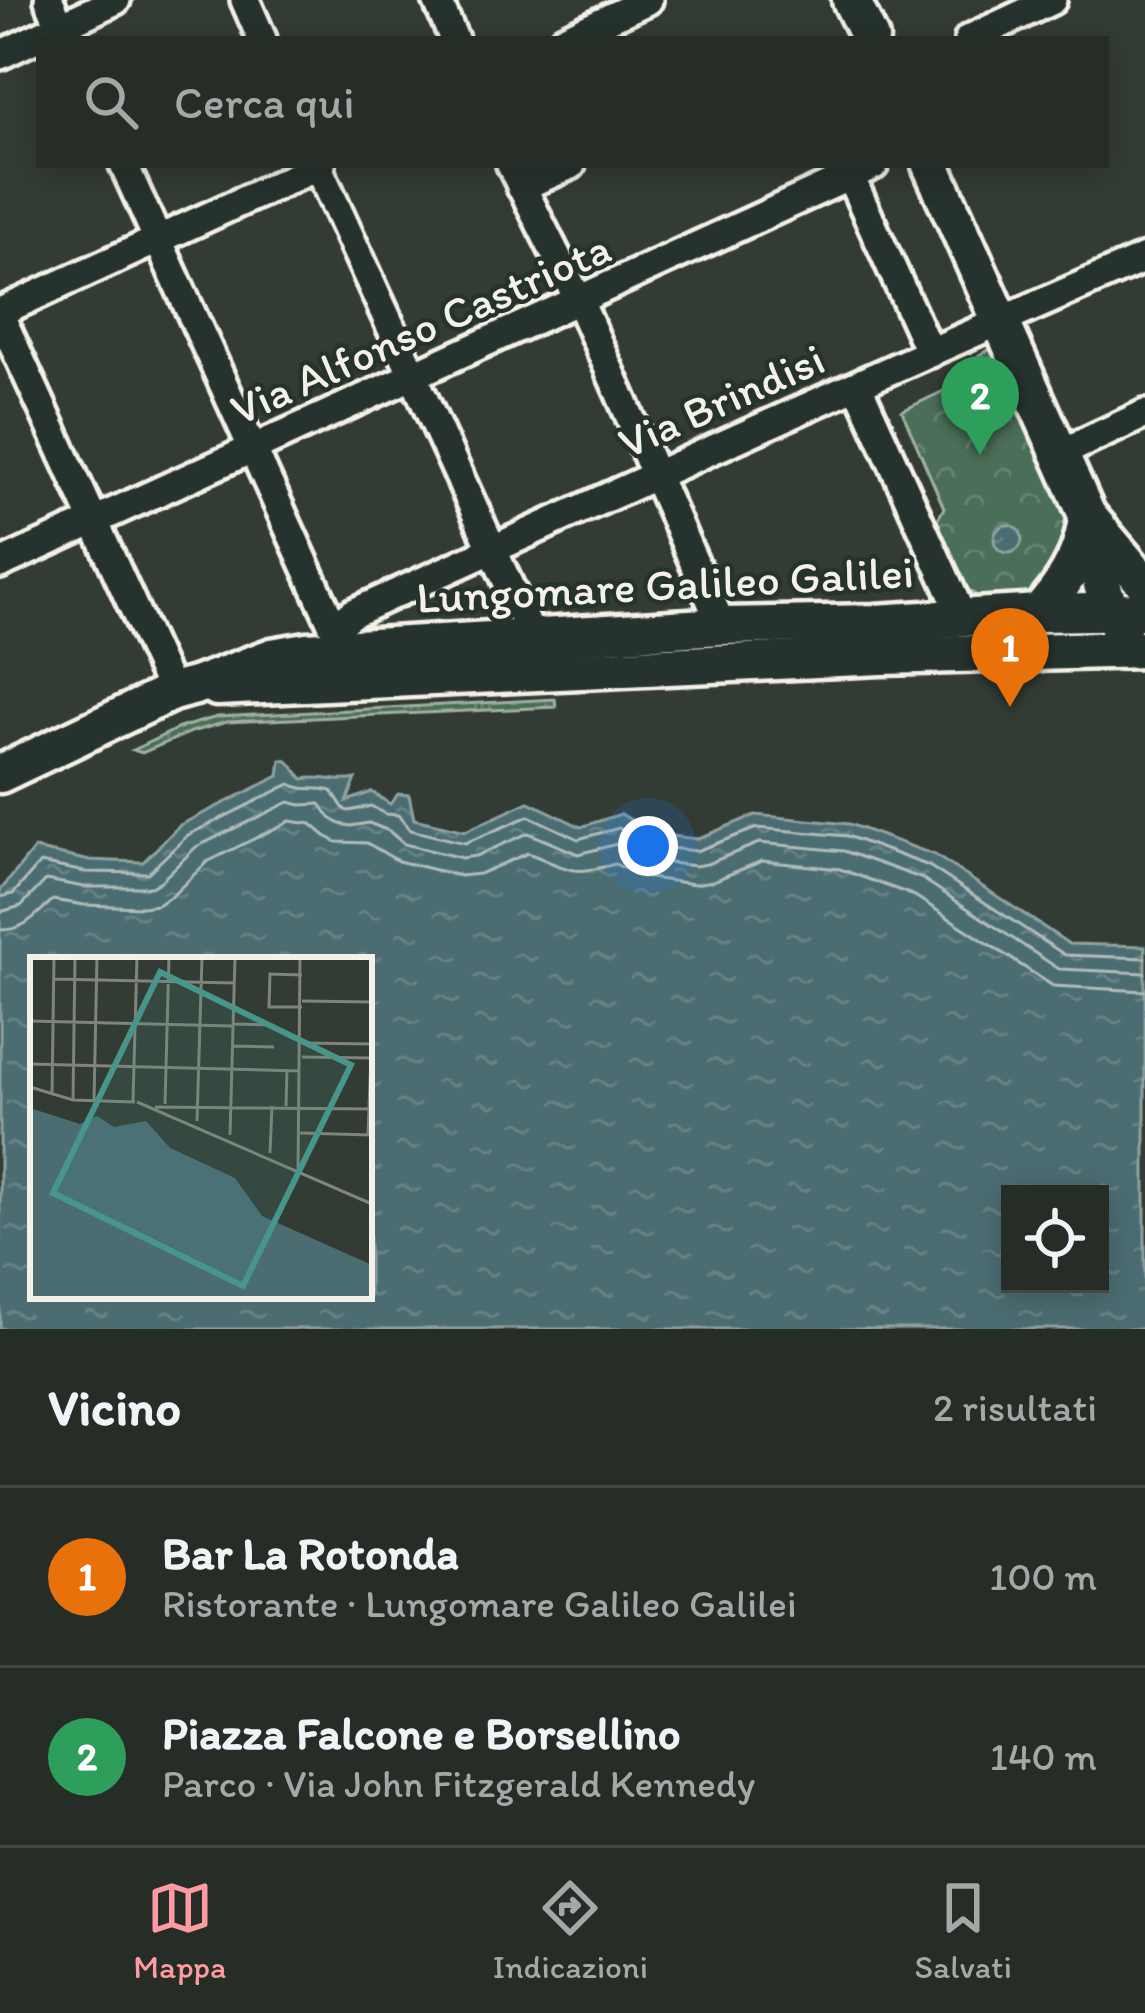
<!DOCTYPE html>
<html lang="it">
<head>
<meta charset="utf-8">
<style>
	:root { --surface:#262d27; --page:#323933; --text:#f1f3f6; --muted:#a4a8a7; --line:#424944; --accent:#ff9aa2 }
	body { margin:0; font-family:Itim,sans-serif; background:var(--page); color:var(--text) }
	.controls { position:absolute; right:36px; bottom:36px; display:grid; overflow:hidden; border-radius:0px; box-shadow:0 6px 30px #0003 }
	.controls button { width:108px; height:108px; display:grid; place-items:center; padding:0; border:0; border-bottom:3px solid var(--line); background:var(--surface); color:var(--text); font:60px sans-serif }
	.you { position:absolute; left:648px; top:846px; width:42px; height:42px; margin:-30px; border:9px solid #fff; border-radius:50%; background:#1a73e8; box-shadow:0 0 0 18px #1a73e833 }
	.badge { display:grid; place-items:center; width:78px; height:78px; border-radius:50%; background:var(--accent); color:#fff; font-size:39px; font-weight:700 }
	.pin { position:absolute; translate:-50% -99px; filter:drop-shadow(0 3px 6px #0008) }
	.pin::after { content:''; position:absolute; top:63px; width:42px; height:36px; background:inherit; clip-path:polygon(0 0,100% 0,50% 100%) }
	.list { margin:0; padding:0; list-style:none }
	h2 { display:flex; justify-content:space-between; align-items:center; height:156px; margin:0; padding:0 48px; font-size:51px }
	h2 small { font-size:39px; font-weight:400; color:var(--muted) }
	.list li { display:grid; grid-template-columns:78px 1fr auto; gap:36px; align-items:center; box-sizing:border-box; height:180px; padding:0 48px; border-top:3px solid var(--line) }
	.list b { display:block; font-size:45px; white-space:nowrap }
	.list p { margin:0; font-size:39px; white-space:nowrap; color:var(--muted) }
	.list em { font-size:39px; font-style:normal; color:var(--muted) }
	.icon { flex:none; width:66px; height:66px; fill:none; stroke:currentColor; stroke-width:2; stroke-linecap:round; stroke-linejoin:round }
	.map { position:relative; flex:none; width:1145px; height:1329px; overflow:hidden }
	.search { position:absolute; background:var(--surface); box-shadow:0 6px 30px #0003; left:36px; right:36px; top:36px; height:132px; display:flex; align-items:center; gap:30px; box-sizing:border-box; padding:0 42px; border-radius:0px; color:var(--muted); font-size:45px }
	.sheet { height:516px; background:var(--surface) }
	nav { display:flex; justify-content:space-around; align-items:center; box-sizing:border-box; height:168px; border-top:3px solid var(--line); background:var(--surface); font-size:33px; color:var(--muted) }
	nav a { display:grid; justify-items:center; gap:6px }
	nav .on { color:var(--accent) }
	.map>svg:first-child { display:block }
	.grass { fill:url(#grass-tufts); stroke:#a0b0a0; stroke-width:3 }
	.park { fill:url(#park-crowns); stroke:#a0b0a0; stroke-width:3 }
	.water { fill:url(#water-ripples); stroke:#8fa2a1; stroke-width:3; fill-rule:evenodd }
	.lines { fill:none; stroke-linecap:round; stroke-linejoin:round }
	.shore { stroke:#b0bcb9; stroke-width:3 }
	.street-casing { stroke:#f4f1e8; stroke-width:36 }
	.secondary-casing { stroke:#f4f1e8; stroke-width:45 }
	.street { stroke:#26332d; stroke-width:27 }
	.secondary { stroke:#26332d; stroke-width:36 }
	.labels { text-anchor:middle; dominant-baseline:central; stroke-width:9; stroke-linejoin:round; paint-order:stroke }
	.street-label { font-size:45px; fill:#f4f1e8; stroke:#26332d }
	.inset-road { fill:none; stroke:#80847c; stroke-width:3 }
	.view { fill:#48958c; fill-opacity:0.15; stroke:#48958c; stroke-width:6 }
	.inset-edge { fill:none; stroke:#f4f1e8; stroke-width:6 }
</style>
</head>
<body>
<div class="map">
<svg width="1145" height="1329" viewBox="0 0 1145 1329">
	<defs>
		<pattern id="grass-tufts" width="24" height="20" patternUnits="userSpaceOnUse" patternTransform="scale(3)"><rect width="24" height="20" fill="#4c6e59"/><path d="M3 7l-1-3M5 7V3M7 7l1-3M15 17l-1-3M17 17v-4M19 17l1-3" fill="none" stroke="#668371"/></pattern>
		<pattern id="park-crowns" width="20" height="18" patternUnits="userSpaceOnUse" patternTransform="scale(3)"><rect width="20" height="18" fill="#4c6e59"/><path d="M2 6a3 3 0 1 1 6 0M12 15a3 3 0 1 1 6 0" fill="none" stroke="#668371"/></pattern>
		<pattern id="water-ripples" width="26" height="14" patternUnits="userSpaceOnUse" patternTransform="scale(3)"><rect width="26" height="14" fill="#4b6d72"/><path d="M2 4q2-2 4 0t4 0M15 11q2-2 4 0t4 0" fill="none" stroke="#668286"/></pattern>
	</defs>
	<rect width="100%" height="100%" fill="#333c34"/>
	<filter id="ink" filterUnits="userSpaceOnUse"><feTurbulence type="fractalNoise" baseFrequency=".00833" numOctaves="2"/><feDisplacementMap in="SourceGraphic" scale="24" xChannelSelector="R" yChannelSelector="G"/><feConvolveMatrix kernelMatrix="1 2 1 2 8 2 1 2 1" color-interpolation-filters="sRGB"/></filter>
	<g filter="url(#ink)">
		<!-- grass -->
		<path class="grass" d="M 555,699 L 556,707 L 227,722 L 191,732 L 142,753 L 133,750 L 179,728 L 217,717 Z"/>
		<!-- park -->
		<path class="park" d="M 991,349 L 1067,520 C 1068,555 1052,592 1016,599 C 1004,602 990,603 979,597 C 954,585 945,549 934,526 L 944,508 L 902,411 L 985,371 L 979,355 Z"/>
		<!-- water -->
		<g class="water">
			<circle cx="1008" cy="539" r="14"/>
			<path d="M 281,760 L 288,761 L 303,779 C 325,775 337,784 356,779 L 347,801 L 372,792 L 390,804 L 398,794 L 409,795 L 414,819 L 465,831 L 529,802 L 581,827 L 621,814 L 654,834 L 697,839 L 755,815 L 849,824 L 935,855 L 1069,944 L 1145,946 L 1145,1329 L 0,1329 L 0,891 L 34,849 L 86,860 L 143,862 L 180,825 L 279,776 ZM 33,960 L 369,960 L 369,1296 L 33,1296 ZM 1010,1194 L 1100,1194 L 1100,1284 L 1010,1284 Z"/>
		</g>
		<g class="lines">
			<!-- shore -->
			<g class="shore">
				<path d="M 0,897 L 13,894 L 40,863 L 85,872 L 148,873 L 188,835 L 290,784 C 304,792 317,786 332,791 C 350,816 339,813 371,806 L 385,814 L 398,815 L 410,830 L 465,843 L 529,816 L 578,839 L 619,828 L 651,846 L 696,851 L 757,828 L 847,836 L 929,866 L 1065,955 L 1145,958"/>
				<path d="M 0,912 L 21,906 L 46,880 L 84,887 L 151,887 L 161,881 L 196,847 L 289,802 L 301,805 L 320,804 L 330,818 L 340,824 L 351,826 L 369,823 L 389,831 L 404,844 L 462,858 L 476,856 L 528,833 L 578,854 L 617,844 L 647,860 L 695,866 L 707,864 L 759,843 L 844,851 L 923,879 L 1059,969 L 1145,973"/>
				<path d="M 0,930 C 26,930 35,915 53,900 L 84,905 L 142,907 L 157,905 L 173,895 L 207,862 L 290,821 L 311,824 L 325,836 L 337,842 L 367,843 L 398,861 L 460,876 L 479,874 L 528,853 C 569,869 570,877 615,864 L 642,877 L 694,884 L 713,881 L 762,861 L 840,869 L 915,896 L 1053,986 L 1145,991"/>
			</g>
			<defs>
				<g id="street">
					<path d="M 49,0 L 66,39"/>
					<path d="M 245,0 L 262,39"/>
					<path d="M 437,0 L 454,39"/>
					<path d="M 564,39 L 648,0"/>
					<path d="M 969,39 L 1052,0"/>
					<path d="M 0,55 L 116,0"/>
					<path d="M 124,165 L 334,628 L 335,643"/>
					<path d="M 317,165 L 533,638"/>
					<path d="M 511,165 L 580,303 L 722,626"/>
					<path d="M 850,176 L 930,353"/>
					<path d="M 521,187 L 571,165"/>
					<path d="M 0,312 L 321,165"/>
					<path d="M 0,315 L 172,692"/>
					<path d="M 858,386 L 963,618"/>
					<path d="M 1059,454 L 1145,414"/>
					<path d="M 0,564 C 292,433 583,299 874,165"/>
					<path d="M 334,628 L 353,613 C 616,493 879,373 1145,258"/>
				</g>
				<g id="secondary">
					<path d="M 851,0 L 870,39"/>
					<path d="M 931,165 L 1087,515 L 1145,584"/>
					<path d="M 1088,519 C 1094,557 1102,598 1122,631"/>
					<path d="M 1039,613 C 1063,586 1080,561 1086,525"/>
					<path d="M 217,687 L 881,656 L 1145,649"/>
					<path d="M 0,774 L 172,692 L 195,686 L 272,657 L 307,651 L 722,626 L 875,623 L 1039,613 L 1145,611"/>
				</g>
			</defs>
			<!-- street casing -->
			<use href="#street" class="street-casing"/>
			<!-- secondary casing -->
			<use href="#secondary" class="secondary-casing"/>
			<!-- street -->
			<use href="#street" class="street"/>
			<!-- secondary -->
			<use href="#secondary" class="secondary"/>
		</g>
	</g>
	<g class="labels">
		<!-- street labels -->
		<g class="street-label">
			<text transform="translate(420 328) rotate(-24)">Via Alfonso Castriota</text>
			<text transform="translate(721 400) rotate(-24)">Via Brindisi</text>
			<text transform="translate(665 584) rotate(-3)">Lungomare Galileo Galilei</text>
		</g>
	</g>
	<!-- overview -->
	<g transform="translate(30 957)">
		<rect width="342" height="342" fill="#333c34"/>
		<path d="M 0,151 L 50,167 L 67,159 L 84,170 L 116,164 L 140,191 L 205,221 L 232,259 L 342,308 L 342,342 L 0,342 Z" fill="#4b6d72"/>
		<path class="inset-road" d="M 272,18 L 240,17 L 239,50 L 272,50M 24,22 L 204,26M 272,44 L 342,45M 0,64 L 202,69M 202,67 L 242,68M 272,86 L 342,87M 202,89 L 244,90M 272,100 L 342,101M 0,107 L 270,114M 0,130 L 43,143 L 105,145M 22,137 L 24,0M 43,143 L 45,0M 64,144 L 67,0M 103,144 L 107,0M 107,145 L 342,247M 135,147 L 139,0M 256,149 L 257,113M 125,150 L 342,152M 167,164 L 172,0M 270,176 L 341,178M 200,178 L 205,0M 338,178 L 342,70M 240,196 L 242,149M 268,216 L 270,0"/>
		<path class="view" d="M 130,15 L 321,108 L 213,329 L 23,236 Z"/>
		<rect width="342" height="342" class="inset-edge"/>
	</g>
</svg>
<div class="controls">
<button><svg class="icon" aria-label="locate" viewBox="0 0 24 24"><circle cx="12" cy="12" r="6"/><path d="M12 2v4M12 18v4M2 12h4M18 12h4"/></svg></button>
</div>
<div class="you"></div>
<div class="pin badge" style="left:1010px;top:707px;background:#e8710a">1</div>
<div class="pin badge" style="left:980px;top:455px;background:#2e9e5b">2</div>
<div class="search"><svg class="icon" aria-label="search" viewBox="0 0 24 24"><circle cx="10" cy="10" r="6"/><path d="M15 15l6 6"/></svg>Cerca qui</div>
</div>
<section class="sheet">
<h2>Vicino<small>2 risultati</small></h2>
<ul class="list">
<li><span class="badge" style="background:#e8710a">1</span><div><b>Bar La Rotonda</b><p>Ristorante · Lungomare Galileo Galilei</p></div><em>100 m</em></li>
<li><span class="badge" style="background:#2e9e5b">2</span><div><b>Piazza Falcone e Borsellino</b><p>Parco · Via John Fitzgerald Kennedy</p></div><em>140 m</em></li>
</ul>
</section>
<nav>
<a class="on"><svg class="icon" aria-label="map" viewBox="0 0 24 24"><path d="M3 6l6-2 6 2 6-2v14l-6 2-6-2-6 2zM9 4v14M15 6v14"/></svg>Mappa</a>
<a><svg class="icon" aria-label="directions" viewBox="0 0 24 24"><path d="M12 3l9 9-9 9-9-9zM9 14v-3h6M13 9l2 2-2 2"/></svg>Indicazioni</a>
<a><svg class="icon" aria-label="saved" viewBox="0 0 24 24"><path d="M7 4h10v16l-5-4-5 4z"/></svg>Salvati</a>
</nav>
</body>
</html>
